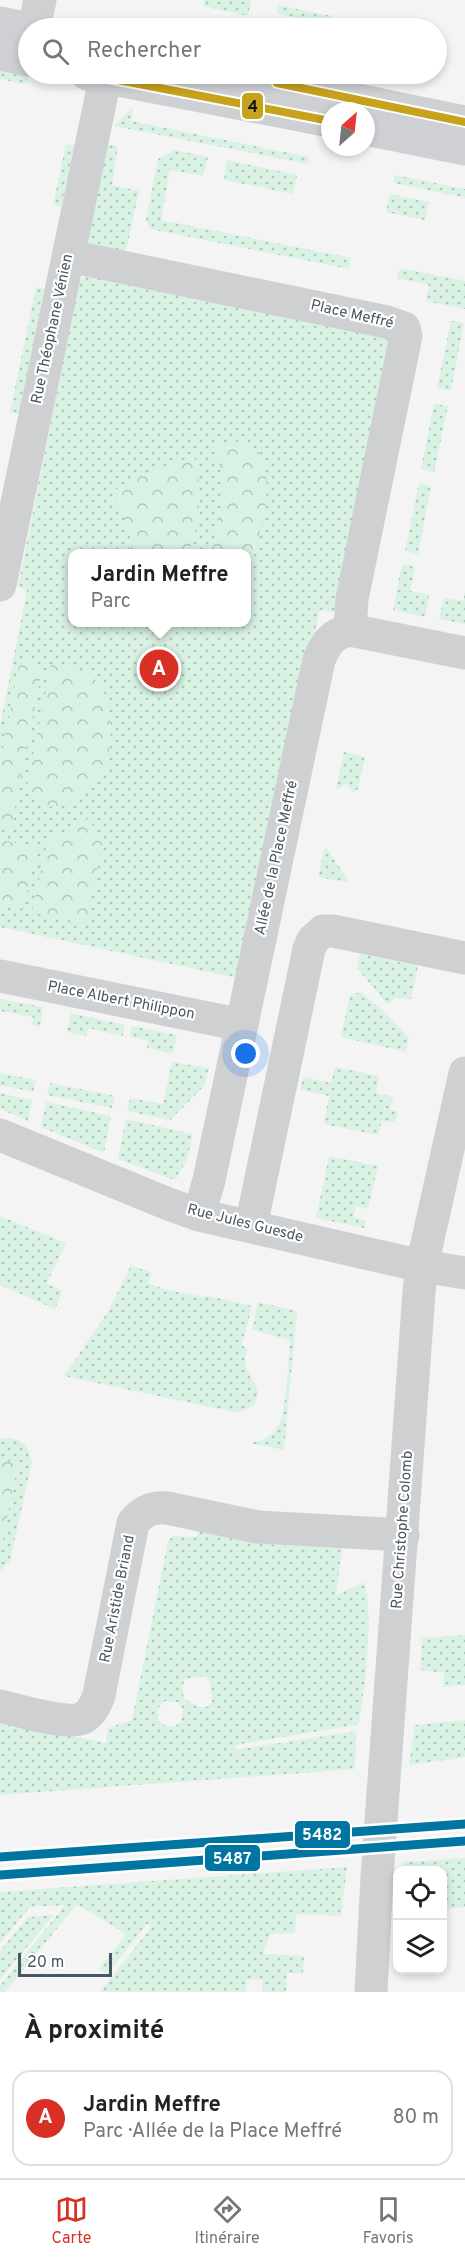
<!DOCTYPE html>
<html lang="fr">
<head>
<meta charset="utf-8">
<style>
	:root { --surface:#fff; --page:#f2f2f2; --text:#222; --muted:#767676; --line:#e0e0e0; --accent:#d93025 }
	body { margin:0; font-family:Overpass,sans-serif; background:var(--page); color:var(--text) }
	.controls { position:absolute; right:18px; bottom:18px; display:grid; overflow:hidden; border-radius:12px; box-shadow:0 3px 9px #0003 }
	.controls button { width:54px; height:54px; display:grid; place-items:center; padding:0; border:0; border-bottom:2px solid var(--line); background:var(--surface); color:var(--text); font:30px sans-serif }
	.compass { position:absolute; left:321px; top:102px; width:54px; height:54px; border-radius:50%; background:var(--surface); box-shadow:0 3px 9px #0003; rotate:27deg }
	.scale { position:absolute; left:18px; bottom:15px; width:94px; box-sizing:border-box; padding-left:6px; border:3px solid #4a5661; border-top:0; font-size:16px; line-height:21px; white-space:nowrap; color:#4a5661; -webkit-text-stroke:4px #fff; paint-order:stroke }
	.you { position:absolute; left:246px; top:1054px; width:21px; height:21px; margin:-15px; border:4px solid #fff; border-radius:50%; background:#1a73e8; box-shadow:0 0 0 9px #1a73e833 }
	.badge { display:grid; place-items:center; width:39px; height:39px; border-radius:50%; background:var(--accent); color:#fff; font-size:20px; font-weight:700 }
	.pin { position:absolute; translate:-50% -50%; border:3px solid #fff; box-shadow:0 2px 6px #0006 }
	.popup { position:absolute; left:68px; top:549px; width:183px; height:78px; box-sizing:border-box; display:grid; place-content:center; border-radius:12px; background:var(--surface); filter:drop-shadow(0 2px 4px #0005); font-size:20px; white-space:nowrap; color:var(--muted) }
	.popup b { font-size:22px; color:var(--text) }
	.popup::after { content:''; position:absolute; left:50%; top:100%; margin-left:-12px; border:12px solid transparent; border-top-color:var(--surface) }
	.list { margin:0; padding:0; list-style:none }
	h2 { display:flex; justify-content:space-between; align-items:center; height:78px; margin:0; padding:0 24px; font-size:26px }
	h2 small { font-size:20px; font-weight:400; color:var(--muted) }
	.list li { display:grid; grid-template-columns:39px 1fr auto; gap:18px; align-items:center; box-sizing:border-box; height:96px; margin:0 12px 12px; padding:0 12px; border:2px solid var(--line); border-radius:18px }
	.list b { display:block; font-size:22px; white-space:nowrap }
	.list p { margin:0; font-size:20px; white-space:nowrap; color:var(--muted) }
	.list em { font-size:20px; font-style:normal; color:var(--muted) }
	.icon { flex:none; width:33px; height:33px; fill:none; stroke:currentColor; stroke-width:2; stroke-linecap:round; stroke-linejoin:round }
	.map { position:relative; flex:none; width:465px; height:1992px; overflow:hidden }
	.search { position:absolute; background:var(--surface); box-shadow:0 3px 9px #0003; left:18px; right:18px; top:18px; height:66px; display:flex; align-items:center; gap:15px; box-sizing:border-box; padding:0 21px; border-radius:33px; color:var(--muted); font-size:22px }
	.sheet { height:186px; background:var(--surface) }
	nav { display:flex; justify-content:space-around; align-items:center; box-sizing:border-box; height:84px; border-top:2px solid var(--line); background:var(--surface); font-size:16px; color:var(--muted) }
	nav a { display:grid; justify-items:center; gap:3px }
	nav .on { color:var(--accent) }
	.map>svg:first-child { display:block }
	.grass { fill:url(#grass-dots); fill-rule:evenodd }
	.park { fill:url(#park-crowns) }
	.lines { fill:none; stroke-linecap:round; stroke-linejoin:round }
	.street { stroke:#ced0d2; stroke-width:33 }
	.secondary { stroke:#ced0d4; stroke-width:33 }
	.bus-1-casing { stroke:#fff; stroke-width:12 }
	.bus-1 { stroke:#c7a21d; stroke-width:8 }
	.rail-1-casing { stroke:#fff; stroke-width:14 }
	.rail-2-casing { stroke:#fff; stroke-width:14 }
	.rail-1 { stroke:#0075a1; stroke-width:9 }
	.rail-2 { stroke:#0075a1; stroke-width:9 }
	.labels { text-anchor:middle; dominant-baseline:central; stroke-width:4.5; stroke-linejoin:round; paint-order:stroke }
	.street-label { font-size:15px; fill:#4a5661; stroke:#fff }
	.line-badge { stroke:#fff; stroke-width:2 }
	.badge-label { font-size:16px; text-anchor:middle; font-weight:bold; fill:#fff }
	.pale-badge-label { font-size:16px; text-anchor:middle; font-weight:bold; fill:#111 }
</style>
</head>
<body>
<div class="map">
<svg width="465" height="1992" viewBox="0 0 465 1992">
	<defs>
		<pattern id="grass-dots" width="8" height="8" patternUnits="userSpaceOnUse" patternTransform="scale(1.5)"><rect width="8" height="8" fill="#d9f2e3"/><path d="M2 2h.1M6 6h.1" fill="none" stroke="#b2c7bb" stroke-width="1.8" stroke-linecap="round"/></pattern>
		<pattern id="park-crowns" width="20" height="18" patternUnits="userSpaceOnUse" patternTransform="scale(1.5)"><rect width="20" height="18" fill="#d9f2e3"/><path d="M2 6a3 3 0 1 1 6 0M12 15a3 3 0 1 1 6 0" fill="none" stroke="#b2c7bb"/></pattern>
	</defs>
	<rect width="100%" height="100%" fill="#f4f4f4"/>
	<!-- grass -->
	<g class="grass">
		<path d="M 204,0 L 251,0 L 248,16 L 203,6 Z"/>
		<path d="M 278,5 L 332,16 L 329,28 L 317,28 L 318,24 L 277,13 Z"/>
		<path d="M 338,17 L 386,27 L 336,28 Z"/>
		<path d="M 0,70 L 27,75 L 29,82 L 24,84 L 0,79 Z"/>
		<path d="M 133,107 L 131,121 L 309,157 L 308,164 L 114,126 Z"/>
		<path d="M 66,144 L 74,146 L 61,207 L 53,205 Z"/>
		<path d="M 108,144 L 118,147 L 112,185 L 139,191 L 125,255 L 86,247 Z"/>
		<path d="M 175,150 L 208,157 L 203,176 L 170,170 L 161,220 L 351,258 L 349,269 L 150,229 L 146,220 L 158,159 Z"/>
		<path d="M 227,160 L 297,175 L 293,194 L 224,180 Z"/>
		<path d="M 395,175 L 465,189 L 465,198 L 394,183 Z"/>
		<path d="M 390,194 L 429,202 L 425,220 L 386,212 Z"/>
		<path d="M 400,268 L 465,281 L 465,309 L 426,301 L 429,285 L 397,278 Z"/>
		<path d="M 95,270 L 376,331 L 391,340 L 340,613 L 320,610 L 237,978 L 0,927 L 0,726 L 27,590 L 18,587 L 79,281 ZM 72,554 L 246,554 L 246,622 L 72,622 Z"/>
		<path d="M 36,287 L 44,289 L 19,414 L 10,412 Z"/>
		<path d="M 451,321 L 464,323 L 451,391 L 437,388 Z"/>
		<path d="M 434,404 L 448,406 L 434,473 L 421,469 Z"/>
		<path d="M 419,483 L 431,486 L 418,554 L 405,551 Z"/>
		<path d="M 402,564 L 415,567 L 410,591 L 429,595 L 425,617 L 393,610 Z"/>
		<path d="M 465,591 L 465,624 L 439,619 L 444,598 L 463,601 Z"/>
		<path d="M 344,752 L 365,757 L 358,789 L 353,793 L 347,784 L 336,790 Z"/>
		<path d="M 325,846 L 350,883 L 318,877 Z"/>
		<path d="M 360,954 L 418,966 L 411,999 L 395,998 L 388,1005 L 357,968 Z"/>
		<path d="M 361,992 L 386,1013 L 409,1038 L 406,1052 L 341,1037 L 350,995 Z"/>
		<path d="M 0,999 L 43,1007 L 40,1027 L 32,1025 L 33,1017 L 0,1011 Z"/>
		<path d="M 71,1013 L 125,1025 L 123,1036 L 88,1028 L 86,1036 L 67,1032 Z"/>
		<path d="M 132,1026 L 177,1035 L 173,1054 L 147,1048 L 148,1040 L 130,1037 Z"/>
		<path d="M 172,1062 L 209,1068 L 205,1085 L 170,1120 L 127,1111 L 130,1098 L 163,1104 Z"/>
		<path d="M 335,1067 L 379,1076 L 376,1093 L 393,1097 L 390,1110 L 398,1112 L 395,1123 L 382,1121 L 378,1135 L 324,1124 L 329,1096 L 300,1090 L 303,1077 L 331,1083 Z"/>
		<path d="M 0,1073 L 36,1080 L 33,1092 L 0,1085 Z"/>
		<path d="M 50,1083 L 115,1096 L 112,1108 L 47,1095 Z"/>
		<path d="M 0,1093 L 32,1100 L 28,1121 L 0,1109 Z"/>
		<path d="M 46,1102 L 111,1116 L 104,1153 L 41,1127 Z"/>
		<path d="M 126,1119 L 193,1134 L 187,1159 L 177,1178 L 171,1179 L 118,1159 Z"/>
		<path d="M 329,1156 L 378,1166 L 368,1209 L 356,1206 L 354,1217 L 366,1221 L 364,1228 L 316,1218 Z"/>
		<path d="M 0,1216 L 66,1243 L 47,1283 L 62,1291 L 55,1309 L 0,1285 Z"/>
		<path d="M 131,1265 L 152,1273 L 148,1283 L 167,1290 L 205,1297 L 205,1295 L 252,1306 L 242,1345 L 247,1349 C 241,1376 252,1371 258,1393 L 254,1405 L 241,1412 L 234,1412 L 64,1376 L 109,1310 Z"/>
		<path d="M 258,1302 L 297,1311 L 284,1450 L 249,1443 C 260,1441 271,1438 277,1428 C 287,1415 288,1359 290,1340 L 252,1330 Z"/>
		<path d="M 9,1438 L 18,1440 L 26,1446 L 32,1462 L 10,1561 L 0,1571 L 0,1549 L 18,1464 L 0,1460 L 0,1439 Z"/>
		<path d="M 200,1525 L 275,1545 L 342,1548 L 336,1595 L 364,1582 C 374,1610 365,1691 359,1722 L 356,1725 L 235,1745 L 235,1750 L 356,1731 L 355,1769 L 0,1795 L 0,1721 L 106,1743 L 108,1728 L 132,1720 L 168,1541 L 173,1536 L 196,1537 ZM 204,1676 L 210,1682 L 212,1702 L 207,1707 L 199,1707 L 184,1699 L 182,1686 L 186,1679 ZM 165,1701 L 177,1702 L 183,1709 L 181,1722 C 173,1729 165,1728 158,1720 L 158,1708 Z"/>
		<path d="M 465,1635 L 465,1685 L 443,1687 L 444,1673 L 420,1670 L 422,1638 Z"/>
		<path d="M 465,1720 L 465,1757 L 409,1765 L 415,1725 Z"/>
		<path d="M 465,1858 L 465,1907 L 443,1909 L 442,1870 L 402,1870 L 402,1862 Z"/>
		<path d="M 347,1867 L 341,1916 L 296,1914 L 295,1933 L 270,1934 L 263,1954 L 304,1956 L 303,1973 L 287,1973 L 286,1992 L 262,1992 L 263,1980 L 247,1979 L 246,1992 L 100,1992 L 152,1926 L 147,1924 L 107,1974 L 99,1969 L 126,1934 L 77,1904 L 5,1992 L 0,1992 L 0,1986 L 65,1905 L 30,1907 L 0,1943 L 0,1892 Z"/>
		<path d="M 54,1915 L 0,1979 L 0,1980 L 0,1951 L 28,1917 Z"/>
	</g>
	<!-- park -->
	<g class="park">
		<path d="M 234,441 C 241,443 250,444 256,449 C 278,473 262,541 246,565 L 246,554 L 211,553 C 222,522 229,477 213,447 Z"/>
		<path d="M 194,456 C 204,488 199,522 189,553 L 131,553 C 134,532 118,512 113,491 L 147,473 Z"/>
		<path d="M 20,660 L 43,665 L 11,828 L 0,825 L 0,763 Z"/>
		<path d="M 51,665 C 65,667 83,669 95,679 C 114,695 115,756 101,776 C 84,799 47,823 26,791 Z"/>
		<path d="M 88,819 L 103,840 L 86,924 L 32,912 L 47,844 L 53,838 Z"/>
		<path d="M 0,840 L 37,847 L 23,910 L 0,905 Z"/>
		<path d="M 0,1460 L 18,1463 L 1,1549 L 0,1549 Z"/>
	</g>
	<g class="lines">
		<!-- street -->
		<g class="street">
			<path d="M 34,28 L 40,0"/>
			<path d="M 69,256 L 387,322 L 404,328 L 406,336 L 352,599 L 350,630"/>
			<path d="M 0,585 L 106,74"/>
			<path d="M 0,976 L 242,1025"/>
			<path d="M 0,1135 L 166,1203 L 199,1215 L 422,1266 L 465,1273"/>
			<path d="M 199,1215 L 209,1180 L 319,660 C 326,643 332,634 350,630 L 465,653"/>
			<path d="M 251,1226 L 309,949 L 313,940 L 323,931 L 333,931 L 465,958"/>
			<path d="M 0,1706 C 17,1710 70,1726 83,1718 C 92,1713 96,1704 99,1695 L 133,1523 C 142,1511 152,1507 167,1508 L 258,1527 L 403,1535"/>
			<path d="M 371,1992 L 377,1877 L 419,1292 L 422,1266 L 465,1073"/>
		</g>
		<!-- secondary -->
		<g class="secondary">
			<path d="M 0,23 L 28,29"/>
			<path d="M 0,54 L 28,60"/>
			<path d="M 87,74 L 330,121"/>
			<path d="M 230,74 L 465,122"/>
			<path d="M 366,129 L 465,149"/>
		</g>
		<defs>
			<g id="bus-1">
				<path d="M 87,74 L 330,121"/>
				<path d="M 277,83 L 465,122"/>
			</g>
		</defs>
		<!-- bus-1 casing -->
		<use href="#bus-1" class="bus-1-casing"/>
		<!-- bus-1 -->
		<use href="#bus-1" class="bus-1"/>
		<defs>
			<path id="rail-1" d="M 0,1875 L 465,1841"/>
			<path id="rail-2" d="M 0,1857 L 465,1824"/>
		</defs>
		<!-- rail-1 casing -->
		<use href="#rail-1" class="rail-1-casing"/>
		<!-- rail-2 casing -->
		<use href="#rail-2" class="rail-2-casing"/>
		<!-- rail-1 -->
		<use href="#rail-1" class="rail-1"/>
		<!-- rail-2 -->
		<use href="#rail-2" class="rail-2"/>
	</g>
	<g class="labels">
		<!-- street labels -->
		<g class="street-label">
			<text transform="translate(352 315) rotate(13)">Place Meffré</text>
			<text transform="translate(53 329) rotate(-78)">Rue Théophane Vénien</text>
			<text transform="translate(277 858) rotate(-78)">Allée de la Place Meffré</text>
			<text transform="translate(121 1001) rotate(11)">Place Albert Philippon</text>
			<text transform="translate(245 1224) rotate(14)">Rue Jules Guesde</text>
			<text transform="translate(403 1530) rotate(-86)">Rue Christophe Colomb</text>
			<text transform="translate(118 1599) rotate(-79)">Rue Aristide Briand</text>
		</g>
	</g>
	<g class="line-badge">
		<rect x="241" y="92" width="23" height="28" rx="6" fill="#c7a21d"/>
		<rect x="294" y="1820" width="57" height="29" rx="6" fill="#0075a1"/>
		<rect x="204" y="1844" width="57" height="28" rx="6" fill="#0075a1"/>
	</g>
	<g class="badge-label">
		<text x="322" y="1840">5482</text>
		<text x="232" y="1864">5487</text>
	</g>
	<g class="pale-badge-label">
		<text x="253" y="112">4</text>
	</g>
</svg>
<div class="controls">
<button><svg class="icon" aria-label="locate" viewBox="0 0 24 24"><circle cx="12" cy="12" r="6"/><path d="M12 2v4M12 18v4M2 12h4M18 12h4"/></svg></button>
<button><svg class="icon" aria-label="layers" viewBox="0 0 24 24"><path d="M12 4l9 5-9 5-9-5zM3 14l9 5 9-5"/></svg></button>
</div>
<svg class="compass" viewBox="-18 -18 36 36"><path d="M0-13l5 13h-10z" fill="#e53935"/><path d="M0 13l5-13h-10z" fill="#767676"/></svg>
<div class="scale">20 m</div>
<div class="you"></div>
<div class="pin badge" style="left:159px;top:669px">A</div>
<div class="popup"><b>Jardin Meffre</b>Parc</div>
<div class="search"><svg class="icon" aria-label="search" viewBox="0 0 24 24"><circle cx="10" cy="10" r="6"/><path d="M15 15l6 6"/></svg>Rechercher</div>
</div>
<section class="sheet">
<h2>À proximité<small></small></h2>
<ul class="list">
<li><span class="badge">A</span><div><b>Jardin Meffre</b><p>Parc · Allée de la Place Meffré</p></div><em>80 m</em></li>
</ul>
</section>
<nav>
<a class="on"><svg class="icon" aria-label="map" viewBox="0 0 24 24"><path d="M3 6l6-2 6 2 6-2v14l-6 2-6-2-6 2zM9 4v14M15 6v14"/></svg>Carte</a>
<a><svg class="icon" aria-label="directions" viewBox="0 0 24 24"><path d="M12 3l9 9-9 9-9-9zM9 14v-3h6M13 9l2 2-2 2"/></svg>Itinéraire</a>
<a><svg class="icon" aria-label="saved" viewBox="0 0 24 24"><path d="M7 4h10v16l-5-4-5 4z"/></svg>Favoris</a>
</nav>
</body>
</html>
